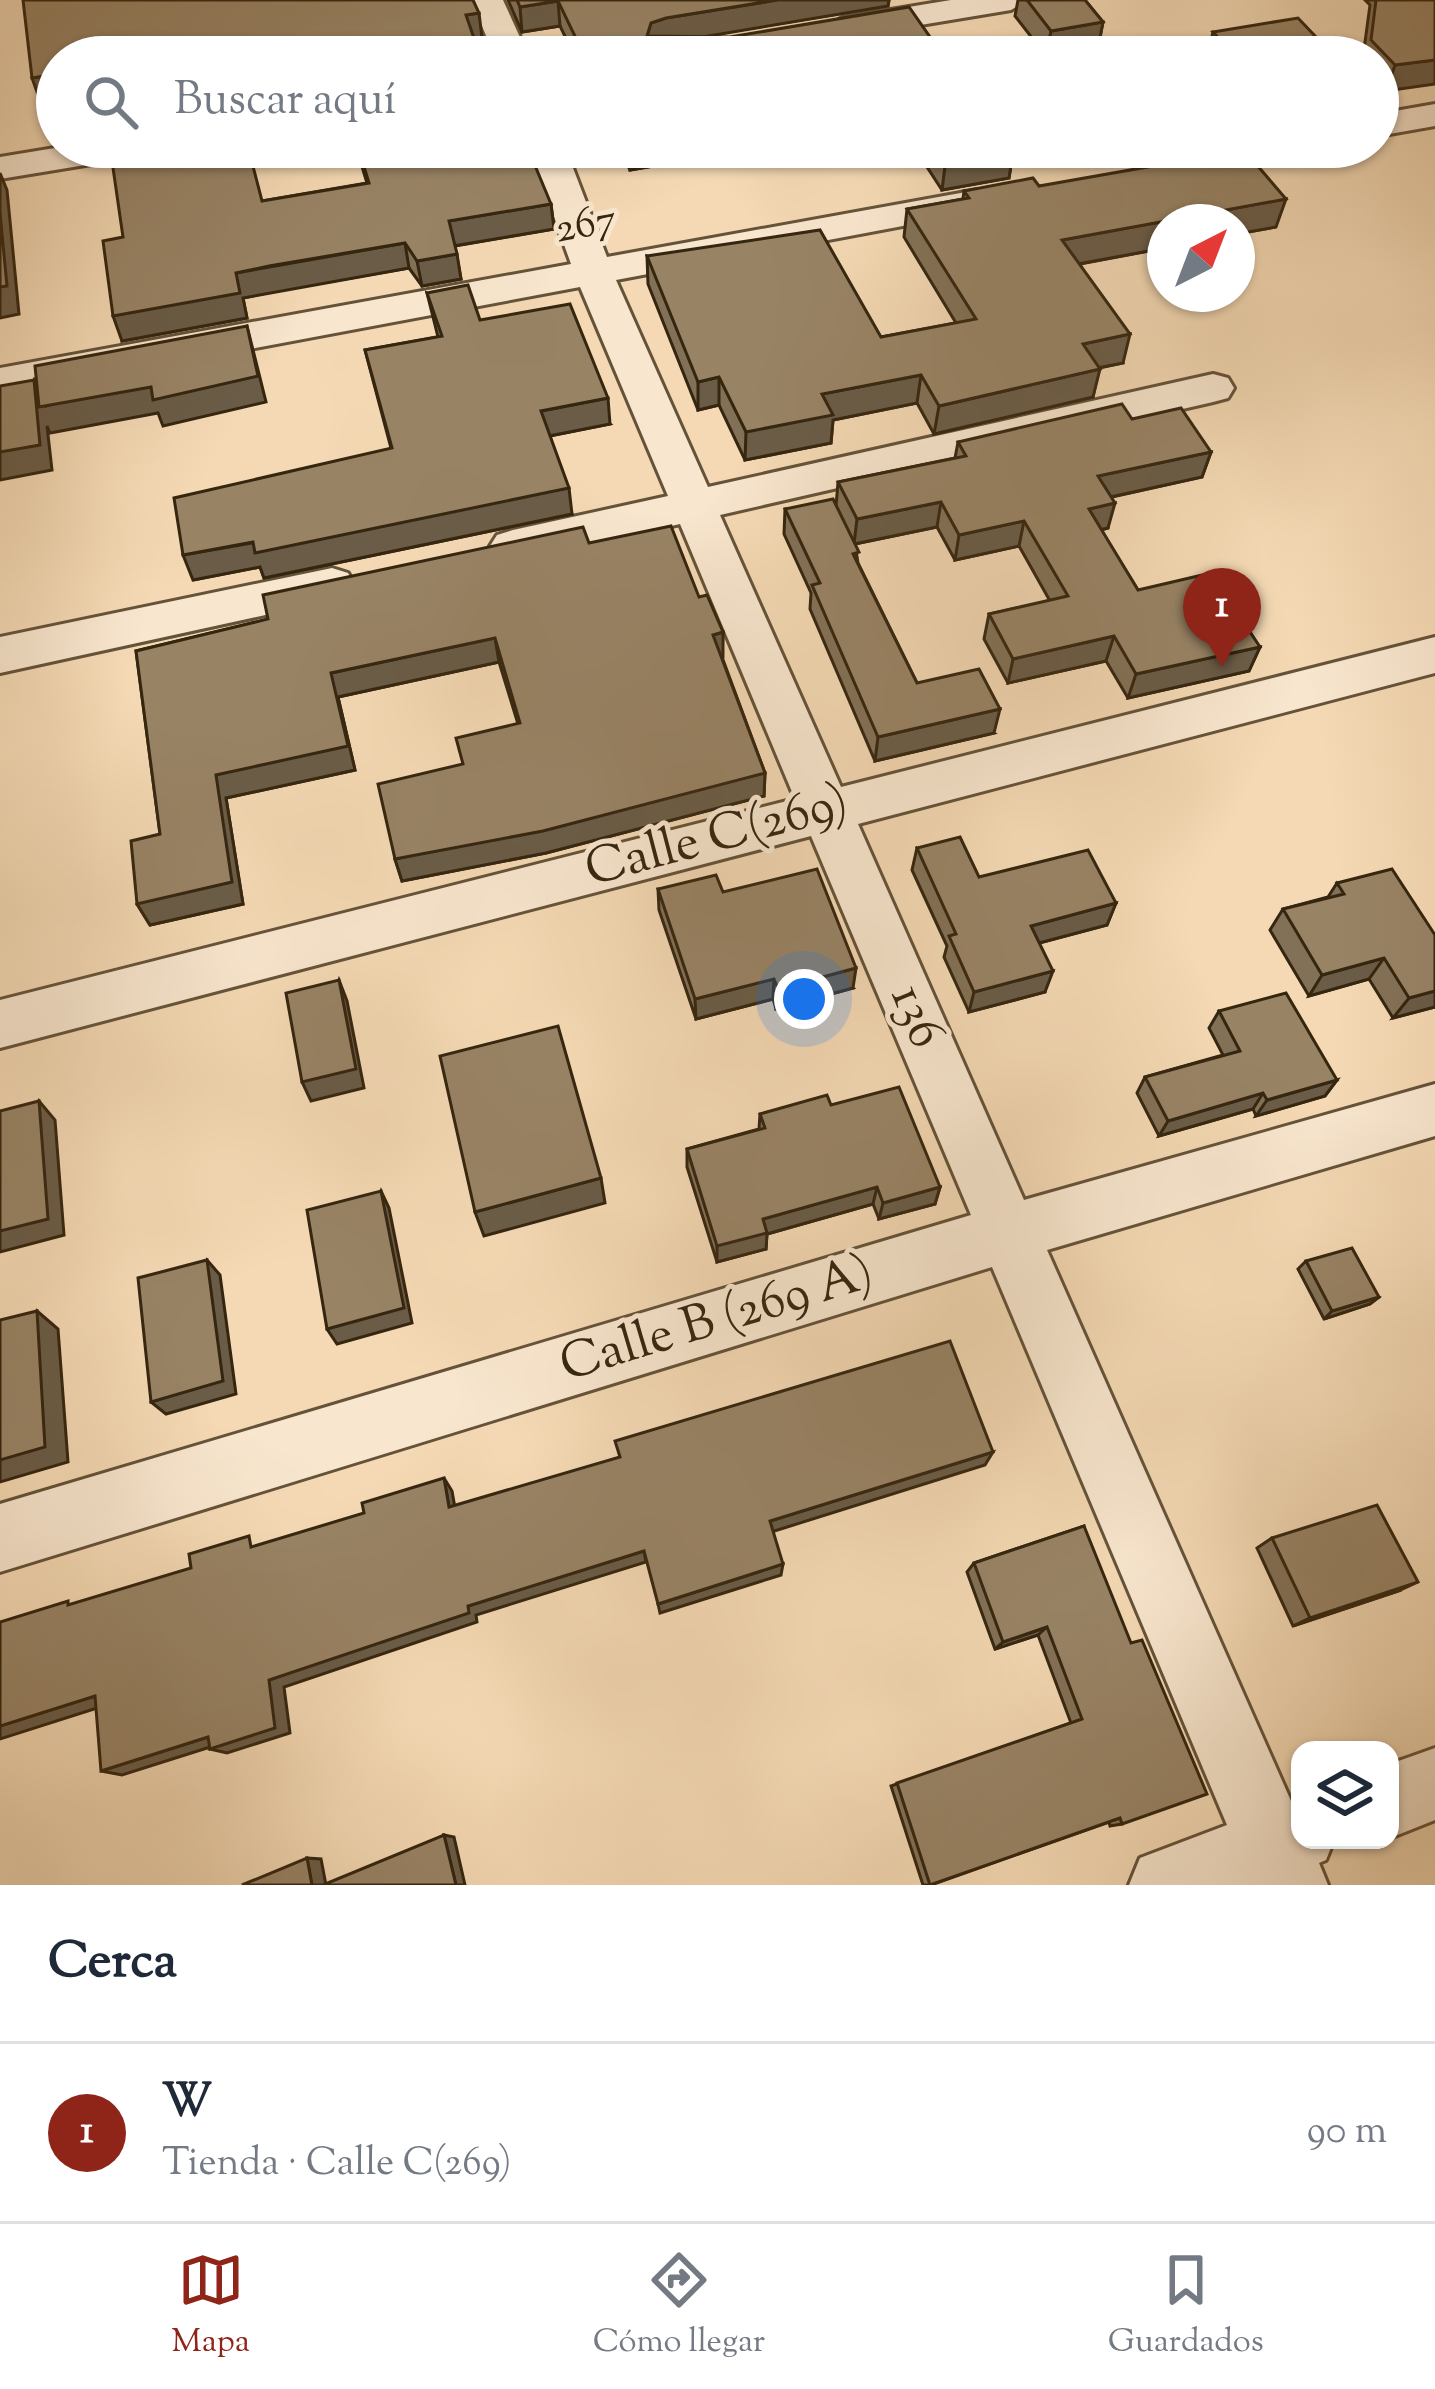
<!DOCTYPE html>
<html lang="es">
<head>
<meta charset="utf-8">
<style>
	:root { --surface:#fff; --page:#f2f2f3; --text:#1f2937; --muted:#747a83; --line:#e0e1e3; --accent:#8f2418 }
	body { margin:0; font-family:"Sorts Mill Goudy",serif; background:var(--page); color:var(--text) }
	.controls { position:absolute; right:36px; bottom:36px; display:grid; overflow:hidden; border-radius:24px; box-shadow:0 3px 9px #0004 }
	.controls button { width:108px; height:108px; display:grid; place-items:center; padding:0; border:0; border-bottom:3px solid var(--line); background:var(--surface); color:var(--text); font:60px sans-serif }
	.compass { position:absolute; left:1147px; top:204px; width:108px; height:108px; border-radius:50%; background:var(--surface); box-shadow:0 3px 9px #0004; rotate:42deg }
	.you { position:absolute; left:804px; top:999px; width:42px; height:42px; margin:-30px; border:9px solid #fff; border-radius:50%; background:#1a73e8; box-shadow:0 0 0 18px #1a73e833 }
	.badge { display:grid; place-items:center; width:78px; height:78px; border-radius:50%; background:var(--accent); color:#fff; font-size:39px; font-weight:700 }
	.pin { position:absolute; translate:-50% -99px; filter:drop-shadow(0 3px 6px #0008) }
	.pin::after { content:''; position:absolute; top:63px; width:42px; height:36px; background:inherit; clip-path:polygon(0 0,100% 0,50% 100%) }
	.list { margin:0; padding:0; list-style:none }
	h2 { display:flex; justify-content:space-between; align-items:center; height:156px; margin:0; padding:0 48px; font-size:51px }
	h2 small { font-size:39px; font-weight:400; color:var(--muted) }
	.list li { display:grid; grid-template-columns:78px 1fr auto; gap:36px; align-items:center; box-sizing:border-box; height:180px; padding:0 48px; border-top:3px solid var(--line) }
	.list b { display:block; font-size:45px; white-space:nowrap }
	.list p { margin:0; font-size:39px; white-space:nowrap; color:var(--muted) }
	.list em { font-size:39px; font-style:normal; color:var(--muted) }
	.icon { flex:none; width:66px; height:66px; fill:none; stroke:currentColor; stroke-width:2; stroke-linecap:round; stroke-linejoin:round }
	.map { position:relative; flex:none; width:1435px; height:1885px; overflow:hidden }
	.search { position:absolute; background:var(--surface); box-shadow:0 3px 9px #0004; left:36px; right:36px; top:36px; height:132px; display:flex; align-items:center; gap:30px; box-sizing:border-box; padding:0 42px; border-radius:66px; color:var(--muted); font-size:45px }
	.sheet { height:336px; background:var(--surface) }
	nav { display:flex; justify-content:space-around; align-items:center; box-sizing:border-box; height:168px; border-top:3px solid var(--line); background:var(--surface); font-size:33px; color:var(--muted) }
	nav a { display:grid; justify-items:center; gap:6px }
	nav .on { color:var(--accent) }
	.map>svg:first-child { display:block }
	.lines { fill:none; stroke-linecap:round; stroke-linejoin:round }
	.street-casing { stroke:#655339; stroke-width:6 }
	.street { fill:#f8e6ce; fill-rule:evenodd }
	.wall { fill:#837157; stroke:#352610; stroke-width:3 }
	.shaded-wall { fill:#6a5c47; stroke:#352610; stroke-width:3 }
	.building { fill:#988365; stroke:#352610; stroke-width:3 }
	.labels { text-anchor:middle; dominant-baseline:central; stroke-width:10; stroke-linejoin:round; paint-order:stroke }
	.far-street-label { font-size:42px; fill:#352610; stroke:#f8e6ce }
	.street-label { font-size:51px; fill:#352610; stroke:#f8e6ce }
</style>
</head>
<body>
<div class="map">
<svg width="1435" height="1885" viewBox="0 0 1435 1885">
	<rect width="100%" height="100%" fill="#f4d9b4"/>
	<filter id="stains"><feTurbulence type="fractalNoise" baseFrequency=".00167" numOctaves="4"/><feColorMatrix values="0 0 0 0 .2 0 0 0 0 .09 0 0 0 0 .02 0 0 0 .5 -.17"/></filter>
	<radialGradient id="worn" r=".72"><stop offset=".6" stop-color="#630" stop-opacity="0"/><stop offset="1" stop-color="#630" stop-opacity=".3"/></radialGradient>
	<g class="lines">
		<defs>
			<g id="street">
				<path d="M 471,0 L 503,0 L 529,57 L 495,57 Z"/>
				<path d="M 951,0 L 1027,0 L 1011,10 L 842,38 L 825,28 L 842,18 Z"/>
				<path d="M 1435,104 L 1435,126 L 1378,136 L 1378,114 Z"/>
				<path d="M 61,147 L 146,147 L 141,155 L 128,158 L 0,179 L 0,157 Z"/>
				<path d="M 529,147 L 565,147 L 607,257 L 977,190 L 990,193 L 996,201 L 990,209 L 977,212 L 616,280 L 708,487 L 1213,374 L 1228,378 L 1234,388 L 1228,398 L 1213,402 L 720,515 L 841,787 L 1435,637 L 1435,673 L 858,824 L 1024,1200 L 1435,1084 L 1435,1136 L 1047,1250 L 1291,1801 L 1300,1797 L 1300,1840 L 1334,1840 L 1326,1860 L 1319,1863 L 1328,1885 L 1129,1885 L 1140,1858 L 1227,1825 L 992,1267 L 0,1572 L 0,1504 L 971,1215 L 811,836 L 0,1048 L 0,1000 L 795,799 L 680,524 L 513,562 L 497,557 L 490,546 L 497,535 L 513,530 L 668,496 L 580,287 L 0,396 L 0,368 L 571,264 Z"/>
				<path d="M 1202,147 L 1278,147 L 1273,155 L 1164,176 L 1151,173 L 1146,165 L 1151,157 Z"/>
				<path d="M 332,568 L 348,573 L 355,585 L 348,597 L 0,673 L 0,637 Z"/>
				<path d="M 1435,1748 L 1435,1820 L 1390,1838 L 1390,1764 Z"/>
			</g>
		</defs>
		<!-- street casing -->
		<use href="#street" class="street-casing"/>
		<!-- street -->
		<use href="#street" class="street"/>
	</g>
	<!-- wall -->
	<g class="wall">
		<path d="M 508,0 L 889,0 L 888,6 L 704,36 L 944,57 L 575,57 L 560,26 L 522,32 Z"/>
		<path d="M 1018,0 L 1085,0 L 1103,22 L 1098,48 L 1046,56 L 1015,16 Z"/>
		<path d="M 1365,0 L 1435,0 L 1386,91 L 1378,83 L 1378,57 L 1363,57 L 1370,5 Z"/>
		<path d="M 1213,32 L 1335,57 L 1207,57 Z"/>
		<path d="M 356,147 L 509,147 L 514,159 L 551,204 L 554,229 L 455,246 L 461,279 L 422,286 L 409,268 L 276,291 L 243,298 L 247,318 L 122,341 L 123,237 L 262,201 L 367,183 Z"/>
		<path d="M 619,147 L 683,147 L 683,161 L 630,170 Z"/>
		<path d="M 914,147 L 1009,147 L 1013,153 L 1009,178 L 942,190 Z"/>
		<path d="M 1039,186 L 1276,227 L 1237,234 L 1237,222 L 1165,222 L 1165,248 L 1080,264 L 1123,363 L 1099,368 L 1093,397 L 934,434 L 917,403 L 833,420 L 831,443 L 745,460 L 719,405 L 698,410 L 648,284 L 647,256 L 881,337 L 956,323 L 904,237 L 907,209 L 963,199 L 964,191 Z"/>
		<path d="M 427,293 L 480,320 L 610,424 L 550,436 L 572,514 L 264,578 L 260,567 L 193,580 L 391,448 L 365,350 L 438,337 Z"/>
		<path d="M 1132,419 L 1211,452 L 1202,477 L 1112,497 L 1108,528 L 1101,530 L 1138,590 L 1260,647 L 1249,671 L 1128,698 L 1106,661 L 1008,683 L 984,639 L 989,614 L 1050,601 L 1019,546 L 955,560 L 937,527 L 855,544 L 858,563 L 917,683 L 994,733 L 875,761 L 810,609 L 811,593 L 784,534 L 785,509 L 836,506 L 838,482 L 955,458 L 958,442 Z"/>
		<path d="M 589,543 L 699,597 L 723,632 L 722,657 L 765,773 L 764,796 L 546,853 L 402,881 L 395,859 L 462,765 L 518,724 L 499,662 L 338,697 L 355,770 L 226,798 L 243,904 L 150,925 L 137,904 L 160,834 L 136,651 Z"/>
		<path d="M 917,848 L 979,877 L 1116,903 L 1107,925 L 1039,943 L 1045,992 L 969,1012 L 944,957 L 947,946 L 912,870 Z"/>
		<path d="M 1337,883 L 1435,1007 L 1393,1018 L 1369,979 L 1309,996 L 1270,930 L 1283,909 L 1328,897 Z"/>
		<path d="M 658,889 L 723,892 L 853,988 L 776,1009 L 773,999 L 696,1019 L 659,910 Z"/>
		<path d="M 1219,1011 L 1337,1080 L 1325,1096 L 1256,1116 L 1253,1109 L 1159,1136 L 1137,1093 L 1145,1077 L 1223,1055 L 1209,1028 Z"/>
		<path d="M 831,1105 L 940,1187 L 935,1204 L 879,1219 L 873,1204 L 767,1234 L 766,1249 L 717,1262 L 687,1167 L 687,1149 L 759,1129 L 760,1114 Z"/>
		<path d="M 1306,1261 L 1379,1297 L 1370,1304 L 1324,1319 L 1298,1269 Z"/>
		<path d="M 1084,1526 L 1122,1824 L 1110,1826 L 1109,1822 L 931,1885 L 923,1885 L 891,1786 L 1071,1723 L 1038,1635 L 995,1649 L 967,1572 L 974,1563 Z"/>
		<path d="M 1272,1538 L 1398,1591 L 1293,1626 L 1257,1548 Z"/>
	</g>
	<!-- shaded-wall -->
	<g class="shaded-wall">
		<path d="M 777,0 L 889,0 L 888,6 L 667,43 L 647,36 L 651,23 L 666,18 Z"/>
		<path d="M 558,1 L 560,26 L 522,32 L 520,7 Z"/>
		<path d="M 479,13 L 482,38 L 469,40 L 466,15 Z"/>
		<path d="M 1103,22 L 1098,48 L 1046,56 L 1051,31 Z"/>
		<path d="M 477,47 L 478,57 L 470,57 L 469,48 Z"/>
		<path d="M 1435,60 L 1435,84 L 1386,91 L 1395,65 Z"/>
		<path d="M 57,74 L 57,100 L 41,103 L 32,78 Z"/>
		<path d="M 629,147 L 683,147 L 683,161 L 630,170 Z"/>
		<path d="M 1013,153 L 1009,178 L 942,190 L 945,166 Z"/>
		<path d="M 0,173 L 7,190 L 19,314 L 0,318 Z"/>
		<path d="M 1286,199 L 1276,227 L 1237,234 L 1237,222 L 1165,222 L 1165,248 L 1056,268 L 1062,240 Z"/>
		<path d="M 551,204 L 554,229 L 453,246 L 449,221 Z"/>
		<path d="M 405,243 L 409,268 L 243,298 L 247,318 L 122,341 L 113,316 L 236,273 Z"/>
		<path d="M 457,254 L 461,279 L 422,286 L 417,261 Z"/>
		<path d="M 247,326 L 266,402 L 163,426 L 158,413 L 50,433 L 47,426 L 52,470 L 0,480 L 0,452 L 34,380 L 46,406 Z"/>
		<path d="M 1130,334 L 1123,363 L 1077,372 L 1083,344 Z"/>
		<path d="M 1100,369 L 1093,397 L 934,434 L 939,406 Z"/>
		<path d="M 921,375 L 917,403 L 833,420 L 831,443 L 745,460 L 746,432 L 822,394 Z"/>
		<path d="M 719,377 L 719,405 L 698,410 L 698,382 Z"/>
		<path d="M 608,398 L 610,424 L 544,437 L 541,411 Z"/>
		<path d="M 1211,452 L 1202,477 L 1092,501 L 1098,476 Z"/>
		<path d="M 569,488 L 572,514 L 264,578 L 260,567 L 193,580 L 183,555 Z"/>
		<path d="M 941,502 L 937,527 L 854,544 L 857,519 Z"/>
		<path d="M 1115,503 L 1108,528 L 1082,534 L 1089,509 Z"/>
		<path d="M 1024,521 L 1019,546 L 955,560 L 959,535 Z"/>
		<path d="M 723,632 L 723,657 L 713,659 L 713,635 Z"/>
		<path d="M 1114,636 L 1106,661 L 1008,683 L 1013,659 Z"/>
		<path d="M 495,638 L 499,662 L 338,697 L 355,770 L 226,798 L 243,904 L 150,925 L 137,904 L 216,775 L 331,673 Z"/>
		<path d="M 1260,647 L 1249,671 L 1128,698 L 1136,674 Z"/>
		<path d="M 1000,709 L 994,733 L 875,761 L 878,737 Z"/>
		<path d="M 765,773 L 764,796 L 546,853 L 402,881 L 395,859 Z"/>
		<path d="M 1116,903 L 1107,925 L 1024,947 L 1031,926 Z"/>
		<path d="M 1384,958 L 1369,979 L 1309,996 L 1322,975 Z"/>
		<path d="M 856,968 L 853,988 L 776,1009 L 778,989 Z"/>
		<path d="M 1053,971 L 1045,992 L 969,1012 L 974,992 Z"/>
		<path d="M 774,979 L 773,999 L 696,1019 L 695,999 Z"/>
		<path d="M 339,980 L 347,1001 L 364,1088 L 311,1101 L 302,1082 Z"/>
		<path d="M 1435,991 L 1435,1007 L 1393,1018 L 1409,998 Z"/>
		<path d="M 1337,1080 L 1325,1096 L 1256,1116 L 1267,1100 Z"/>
		<path d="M 1263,1093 L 1253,1109 L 1159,1136 L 1168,1121 Z"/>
		<path d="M 39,1101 L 55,1120 L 64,1235 L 0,1252 L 0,1231 Z"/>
		<path d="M 601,1178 L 605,1203 L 484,1236 L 475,1212 Z"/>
		<path d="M 877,1187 L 873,1204 L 767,1234 L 766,1249 L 717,1262 L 717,1246 L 763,1219 Z"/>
		<path d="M 940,1187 L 935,1204 L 879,1219 L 883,1203 Z"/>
		<path d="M 381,1191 L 389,1208 L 412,1323 L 337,1344 L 327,1329 Z"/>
		<path d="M 207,1260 L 220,1275 L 236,1394 L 166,1414 L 151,1402 Z"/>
		<path d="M 1379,1297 L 1370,1304 L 1324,1319 L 1332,1311 Z"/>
		<path d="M 37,1311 L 58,1329 L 68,1462 L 0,1482 L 0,1460 Z"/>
		<path d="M 993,1452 L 985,1465 L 768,1533 L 770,1521 Z"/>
		<path d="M 444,1478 L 452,1491 L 457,1519 L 449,1507 Z"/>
		<path d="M 644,1551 L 646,1562 L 476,1615 L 477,1622 L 284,1687 L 290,1733 L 227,1753 L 210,1749 L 269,1680 L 468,1606 Z"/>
		<path d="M 783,1564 L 781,1575 L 660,1613 L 658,1604 Z"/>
		<path d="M 1418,1582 L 1398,1591 L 1293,1626 L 1310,1618 Z"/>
		<path d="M 1047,1627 L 1038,1635 L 995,1649 L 1003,1642 Z"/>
		<path d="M 95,1696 L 116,1702 L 0,1739 L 0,1726 Z"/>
		<path d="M 208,1737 L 226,1742 L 122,1775 L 101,1771 Z"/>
		<path d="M 444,1835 L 454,1837 L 465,1885 L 456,1885 Z"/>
		<path d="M 307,1858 L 321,1859 L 326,1885 L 312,1885 Z"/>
	</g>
	<!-- building -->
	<g class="building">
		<path d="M 23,0 L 473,0 L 479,13 L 466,15 L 477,47 L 469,48 L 473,57 L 57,57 L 57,74 L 32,78 Z"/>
		<path d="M 517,0 L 777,0 L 666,18 L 651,23 L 647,36 L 730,37 L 909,7 L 944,57 L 585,57 L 558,1 L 520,7 Z"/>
		<path d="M 1027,0 L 1085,0 L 1103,22 L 1051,31 Z"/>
		<path d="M 1376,0 L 1435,0 L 1435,60 L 1395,65 L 1371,40 Z"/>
		<path d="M 1298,18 L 1335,57 L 1236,57 L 1213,32 Z"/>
		<path d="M 110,147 L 248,147 L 262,201 L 369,183 L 358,147 L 509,147 L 514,159 L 531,156 L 551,204 L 449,221 L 457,254 L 417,261 L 405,243 L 269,266 L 236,273 L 240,293 L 113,316 L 103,241 L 123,237 Z"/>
		<path d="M 933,147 L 1009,147 L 1013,153 L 945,166 Z"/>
		<path d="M 1244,150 L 1286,199 L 1062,240 L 1130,334 L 1083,344 L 1100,369 L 939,406 L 921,375 L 822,394 L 833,415 L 746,432 L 719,377 L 698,382 L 647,256 L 820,230 L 881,337 L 976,319 L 907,209 L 969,198 L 964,191 L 1033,178 L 1039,186 Z"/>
		<path d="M 0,213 L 7,286 L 0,287 Z"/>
		<path d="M 468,285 L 480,320 L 570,304 L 608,398 L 541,411 L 569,488 L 255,553 L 253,542 L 183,555 L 174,498 L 392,448 L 365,350 L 442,336 L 427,293 Z"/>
		<path d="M 247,326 L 258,376 L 153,400 L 151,387 L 39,407 L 35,366 Z"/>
		<path d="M 34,380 L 40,445 L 0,452 L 0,386 Z"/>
		<path d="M 1122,404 L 1132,419 L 1181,408 L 1211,452 L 1098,476 L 1115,503 L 1089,509 L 1138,590 L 1211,573 L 1260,647 L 1136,674 L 1114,636 L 1013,659 L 989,614 L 1068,596 L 1024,521 L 959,535 L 941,502 L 857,519 L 838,482 L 966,456 L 958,442 Z"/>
		<path d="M 833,499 L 859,552 L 853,554 L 917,683 L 979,669 L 1000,709 L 878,737 L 812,585 L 820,583 L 785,509 Z"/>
		<path d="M 671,526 L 699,597 L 707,595 L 723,632 L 713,635 L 765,773 L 543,831 L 395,859 L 378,784 L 463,764 L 456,738 L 520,723 L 495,638 L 331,673 L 348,746 L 216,775 L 232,882 L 137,904 L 131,841 L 160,834 L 136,651 L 268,619 L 263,595 L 583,527 L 589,543 Z"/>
		<path d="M 960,837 L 979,877 L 1088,850 L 1116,903 L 1031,926 L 1053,971 L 974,992 L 949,936 L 956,934 L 917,848 Z"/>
		<path d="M 817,869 L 856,968 L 778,989 L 774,979 L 695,999 L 658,889 L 716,875 L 723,892 Z"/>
		<path d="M 1392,869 L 1435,935 L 1435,991 L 1409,998 L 1384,958 L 1322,975 L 1283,909 L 1344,894 L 1337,883 Z"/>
		<path d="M 339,980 L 356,1069 L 302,1082 L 286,993 Z"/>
		<path d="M 1286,993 L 1337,1080 L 1267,1100 L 1263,1093 L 1168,1121 L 1145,1077 L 1240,1051 L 1219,1011 Z"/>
		<path d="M 558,1026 L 601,1178 L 475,1212 L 440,1056 Z"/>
		<path d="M 899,1087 L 940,1187 L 883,1203 L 877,1187 L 763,1219 L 767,1233 L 717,1246 L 687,1149 L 765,1128 L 760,1114 L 827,1095 L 831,1105 Z"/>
		<path d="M 39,1101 L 48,1219 L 0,1231 L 0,1111 Z"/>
		<path d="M 381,1191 L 404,1308 L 327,1329 L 307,1210 Z"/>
		<path d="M 1352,1248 L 1379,1297 L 1332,1311 L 1306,1261 Z"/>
		<path d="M 207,1260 L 223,1381 L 151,1402 L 138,1278 Z"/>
		<path d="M 37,1311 L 45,1447 L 0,1460 L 0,1320 Z"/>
		<path d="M 950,1341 L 993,1452 L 770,1521 L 783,1564 L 658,1604 L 644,1551 L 468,1606 L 469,1613 L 269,1680 L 275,1728 L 210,1749 L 208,1737 L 101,1771 L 95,1696 L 0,1726 L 0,1622 L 68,1601 L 68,1605 L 191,1568 L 189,1554 L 249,1536 L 251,1547 L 364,1513 L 362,1503 L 444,1478 L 449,1507 L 620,1457 L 615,1441 Z"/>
		<path d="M 1377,1505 L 1418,1582 L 1310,1618 L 1272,1538 Z"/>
		<path d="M 1084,1526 L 1131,1643 L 1142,1640 L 1207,1794 L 1122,1824 L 1120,1818 L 930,1885 L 897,1783 L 1082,1719 L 1047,1627 L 1003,1642 L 974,1563 Z"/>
		<path d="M 444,1835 L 456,1885 L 323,1885 Z"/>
		<path d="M 307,1858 L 312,1885 L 242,1885 Z"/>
	</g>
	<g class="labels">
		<!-- far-street labels -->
		<g class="far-street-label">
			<text transform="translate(586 226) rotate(-11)">267</text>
		</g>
		<!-- street labels -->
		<g class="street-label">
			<text transform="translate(717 838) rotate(-15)">Calle C(269)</text>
			<text transform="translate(915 1017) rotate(67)">136</text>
			<text transform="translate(717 1321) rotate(-17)">Calle B (269 A)</text>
		</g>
	</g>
	<rect width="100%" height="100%" filter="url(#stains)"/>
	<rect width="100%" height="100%" fill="url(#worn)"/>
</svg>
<div class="controls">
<button><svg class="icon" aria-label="layers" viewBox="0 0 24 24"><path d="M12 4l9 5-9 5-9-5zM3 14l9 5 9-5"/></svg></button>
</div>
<svg class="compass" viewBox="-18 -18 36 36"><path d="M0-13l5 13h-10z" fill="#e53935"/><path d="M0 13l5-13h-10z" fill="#747a83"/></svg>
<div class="you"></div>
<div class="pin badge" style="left:1222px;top:667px">1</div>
<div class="search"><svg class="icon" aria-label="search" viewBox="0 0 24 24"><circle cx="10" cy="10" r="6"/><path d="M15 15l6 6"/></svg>Buscar aquí</div>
</div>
<section class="sheet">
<h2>Cerca<small></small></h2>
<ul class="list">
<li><span class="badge">1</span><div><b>W</b><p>Tienda · Calle C(269)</p></div><em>90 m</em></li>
</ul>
</section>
<nav>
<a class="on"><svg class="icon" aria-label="map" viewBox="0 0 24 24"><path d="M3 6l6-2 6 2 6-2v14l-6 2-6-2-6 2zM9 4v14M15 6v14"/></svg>Mapa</a>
<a><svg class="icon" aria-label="directions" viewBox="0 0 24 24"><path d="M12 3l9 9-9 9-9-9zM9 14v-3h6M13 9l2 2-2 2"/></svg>Cómo llegar</a>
<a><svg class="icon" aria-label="saved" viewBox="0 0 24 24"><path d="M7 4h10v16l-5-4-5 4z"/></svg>Guardados</a>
</nav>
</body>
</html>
